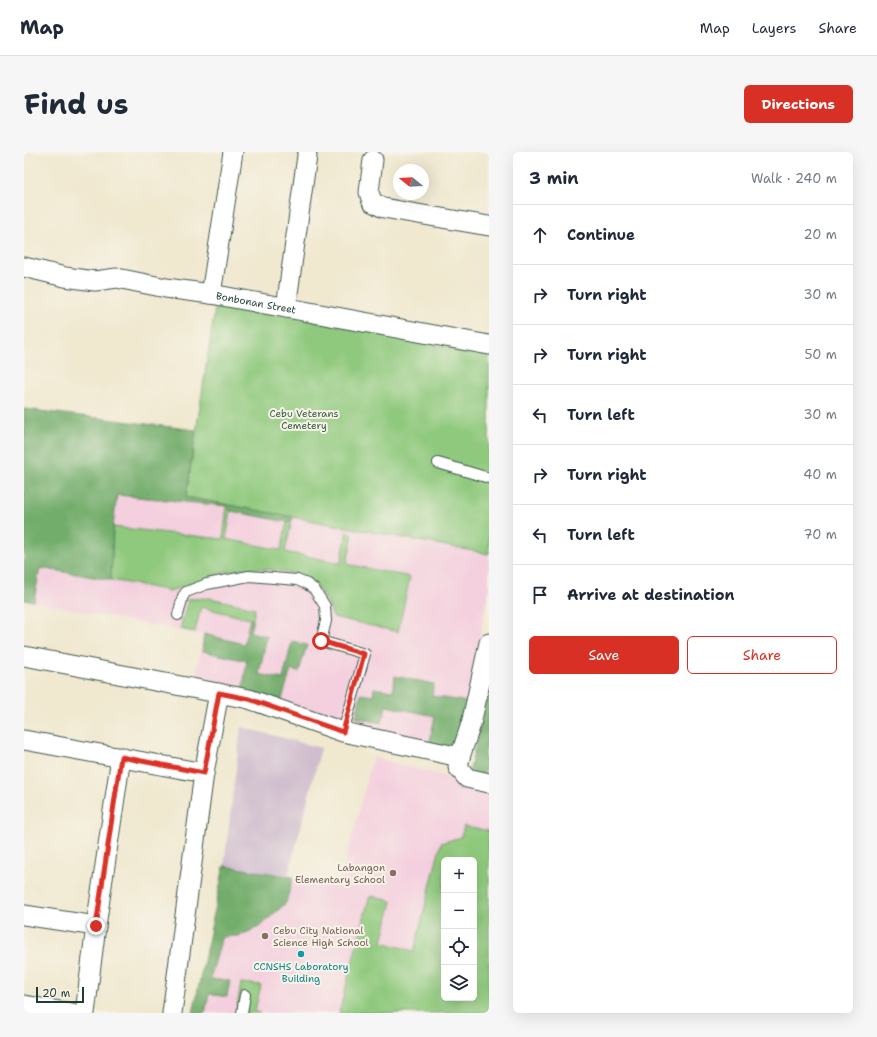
<!DOCTYPE html>
<html lang="en">
<head>
<meta charset="utf-8">
<style>
	:root { --surface:#fff; --page:#f6f6f7; --text:#1f2937; --muted:#747a83; --line:#e0e1e3; --accent:#d93025 }
	body { margin:0; font-family:"Shantell Sans",sans-serif; background:var(--page); color:var(--text) }
	.controls { position:absolute; right:12px; bottom:12px; display:grid; overflow:hidden; border-radius:6px; box-shadow:0 4px 16px #0002 }
	.controls button { width:36px; height:36px; display:grid; place-items:center; padding:0; border:0; border-bottom:1px solid var(--line); background:var(--surface); color:var(--text); font:20px sans-serif }
	.compass { position:absolute; left:369px; top:12px; width:36px; height:36px; border-radius:50%; background:var(--surface); box-shadow:0 4px 16px #0002; rotate:288deg }
	.scale { position:absolute; left:12px; bottom:10px; width:48px; box-sizing:border-box; padding-left:4px; border:2px solid #1f3d34; border-top:0; font-size:11px; line-height:14px; white-space:nowrap; color:#1f3d34; -webkit-text-stroke:3px #f7f3e8; paint-order:stroke }
	.stop { position:absolute; width:12px; height:12px; margin:-9px; border:3px solid #d93025; border-radius:50%; background:#fff }
	.stop.end { background:#d93025; border-color:#fff; box-shadow:0 1px 4px #0008 }
	.list { margin:0; padding:0; list-style:none }
	h2 { display:flex; justify-content:space-between; align-items:center; height:52px; margin:0; padding:0 16px; font-size:17px }
	h2 small { font-size:13px; font-weight:400; color:var(--muted) }
	.list li { display:grid; grid-template-columns:26px 1fr auto; gap:12px; align-items:center; box-sizing:border-box; height:60px; padding:0 16px; border-top:1px solid var(--line) }
	.list b { display:block; font-size:15px; white-space:nowrap }
	.list em { font-size:13px; font-style:normal; color:var(--muted) }
	.actions { display:flex; gap:8px; padding:12px 16px }
	.actions a { flex:1; padding:9px 0; border:1px solid var(--accent); border-radius:6px; text-align:center; font-size:14px; color:var(--accent) }
	.actions .main { background:var(--accent); color:#fff }
	.icon { flex:none; width:22px; height:22px; fill:none; stroke:currentColor; stroke-width:2; stroke-linecap:round; stroke-linejoin:round }
	.map { position:relative; flex:none; width:465px; height:861px; overflow:hidden; border-radius:6px }
	header { display:flex; align-items:center; gap:24px; box-sizing:border-box; height:56px; padding:0 20px; background:var(--surface); border-bottom:1px solid var(--line) }
	header strong { font-size:19px }
	nav { display:flex; gap:22px; margin-inline-start:auto; font-size:14px }
	.intro { display:flex; align-items:center; justify-content:space-between; box-sizing:border-box; height:96px; padding:0 24px }
	h1 { margin:0; font-size:28px }
	.button { padding:10px 18px; border-radius:6px; background:var(--accent); color:#fff; font-size:14px; font-weight:700 }
	main { display:flex; gap:24px; padding:0 24px }
	aside { flex:1; background:var(--surface); border-radius:6px; box-shadow:0 4px 16px #0002 }
	.map>svg:first-child { display:block }
	.built { fill:#f4cfde; fill-rule:evenodd }
	.industrial { fill:#d0bdce }
	.green { fill:#8fc97d; stroke:#578358; fill-rule:evenodd }
	.forest { fill:#73ad6c; stroke:#497550 }
	.lines { fill:none; stroke-linecap:round; stroke-linejoin:round }
	.service-casing { stroke:#3e574b; stroke-width:12 }
	.minor-casing { stroke:#3e574b; stroke-width:21 }
	.service { stroke:#fff; stroke-width:10 }
	.minor { stroke:#fff; stroke-width:19 }
	.route { stroke:#d93025; stroke-width:5 }
	.education-dot { fill:#8d6e63; stroke:#f7f3e8; stroke-width:1.5 }
	.culture-dot { fill:#0f9aa8; stroke:#f7f3e8; stroke-width:1.5 }
	.labels { text-anchor:middle; dominant-baseline:central; stroke-width:4; stroke-linejoin:round; paint-order:stroke }
	.street-label { font-size:10px; fill:#1f3d34; stroke:#f7f3e8 }
	.park-label { font-size:10px; fill:#355943; stroke:#f7f3e8 }
	.education-label { font-size:10px; fill:#785e54; stroke:#f7f3e8; text-anchor:end }
	.culture-label { font-size:10px; fill:#0d838f; stroke:#f7f3e8 }
</style>
</head>
<body>
<header>
<strong>Map</strong>
<nav><a>Map</a><a>Layers</a><a>Share</a></nav>
</header>
<div class="intro"><h1>Find us</h1><a class="button">Directions</a></div>
<main>
<div class="map">
<svg width="465" height="861" viewBox="0 0 465 861">
	<rect width="100%" height="100%" fill="#f7f3e8"/>
	<filter id="ink" filterUnits="userSpaceOnUse"><feTurbulence type="fractalNoise" baseFrequency=".025" numOctaves="2"/><feDisplacementMap in="SourceGraphic" scale="8" xChannelSelector="R" yChannelSelector="G"/><feConvolveMatrix kernelMatrix="1 2 1 2 8 2 1 2 1" color-interpolation-filters="sRGB"/></filter>
	<filter id="wash" filterUnits="userSpaceOnUse"><feTurbulence type="fractalNoise" baseFrequency=".012" numOctaves="4" result="noise"/><feDisplacementMap in="SourceGraphic" scale="16" xChannelSelector="R" yChannelSelector="G"/><feGaussianBlur stdDeviation="0.9" result="paint"/><feColorMatrix in="noise" values="0 0 0 0 0 0 0 0 0 0 0 0 0 0 0 0 0 1.4 0 .05"/><feComposite in="paint" operator="in"/></filter>
	<g filter="url(#wash)">
		<rect width="100%" height="100%" fill="#f0e8cf"/>
		<!-- built -->
		<g class="built">
			<path d="M 26,325 L 162,345 L 465,402 L 465,435 L 439,579 L 425,598 L 336,581 L 217,542 L 172,525 L 178,483 L 2,448 Z"/>
			<path d="M 349,605 L 434,628 L 436,633 L 465,639 L 465,861 L 169,861 L 200,714 L 264,724 L 315,734 ZM 420,708 L 450,708 L 450,846 L 420,846 Z"/>
		</g>
		<!-- industrial -->
		<path class="industrial" d="M 217,575 L 297,596 L 264,724 L 200,714 Z"/>
		<!-- green -->
		<g class="green">
			<path d="M 192,150 L 465,203 L 465,402 L 162,345 Z"/>
			<path d="M 203,354 L 207,359 L 202,387 L 257,398 L 263,370 L 268,368 L 261,400 L 317,411 L 323,379 L 329,382 L 323,412 L 386,425 L 374,480 L 309,465 L 304,451 L 290,431 L 272,422 L 250,418 L 224,416 L 201,420 L 146,439 L 87,428 L 89,375 L 199,387 Z"/>
			<path d="M 186,446 L 231,456 L 229,468 L 177,455 L 171,480 L 156,477 L 164,447 Z"/>
			<path d="M 440,674 L 465,679 L 465,861 L 315,861 L 345,746 L 348,744 L 368,749 L 358,790 L 390,799 L 417,691 L 437,685 ZM 420,708 L 450,708 L 450,846 L 420,846 Z"/>
			<path d="M 217,831 L 237,833 L 231,859 L 236,861 L 212,861 Z"/>
		</g>
		<!-- forest -->
		<g class="forest">
			<path d="M 0,257 L 172,278 L 162,345 L 269,365 L 268,368 L 263,370 L 207,359 L 202,354 L 93,343 L 89,375 L 87,428 L 16,416 L 10,449 L 0,448 Z"/>
			<path d="M 226,467 L 229,468 L 226,480 L 243,484 L 235,522 L 259,527 L 268,489 L 283,493 L 275,520 L 267,518 L 257,550 L 218,539 L 223,509 L 178,499 L 180,482 L 220,492 Z"/>
			<path d="M 371,524 L 410,532 L 408,544 L 444,550 L 439,579 L 427,596 L 405,593 L 411,564 L 362,554 L 358,571 L 332,566 L 337,542 L 349,544 L 350,536 L 369,539 Z"/>
			<path d="M 465,535 L 465,584 L 460,606 L 463,608 L 459,628 L 444,625 Z"/>
			<path d="M 200,714 L 269,725 L 262,751 L 235,775 L 215,784 L 198,785 L 186,827 L 206,829 L 203,845 L 185,842 L 181,861 L 169,861 Z"/>
		</g>
	</g>
	<g filter="url(#ink)">
		<g class="lines">
			<defs>
				<g id="service">
					<path d="M 414,311 L 465,326"/>
					<path d="M 154,463 L 159,444 L 162,440 L 183,432 L 225,424 L 273,428 L 283,432 L 290,437 L 301,454 L 302,469 L 297,489 L 341,502 L 319,580"/>
					<path d="M 218,861 L 221,843"/>
				</g>
				<g id="minor">
					<path d="M 349,8 L 345,40 L 348,50 L 360,56 L 382,60 L 465,74"/>
					<path id="s1" d="M 0,115 L 41,125 L 71,129 L 93,126 L 142,136 L 187,142 L 465,193"/>
					<path d="M 187,142 L 209,0"/>
					<path d="M 262,156 L 283,4"/>
					<path d="M 465,491 L 447,572 L 436,605 L 434,615 L 443,626 L 465,631"/>
					<path d="M 0,504 L 225,547 L 319,580 L 436,605"/>
					<path d="M 0,588 L 180,621"/>
					<path d="M 0,763 L 72,774"/>
					<path d="M 0,853 L 48,861"/>
					<path d="M 61,861 L 72,774 L 97,605"/>
					<path d="M 148,861 L 180,621 L 195,541"/>
				</g>
			</defs>
			<!-- service casing -->
			<use href="#service" class="service-casing"/>
			<!-- minor casing -->
			<use href="#minor" class="minor-casing"/>
			<!-- service -->
			<use href="#service" class="service"/>
			<!-- minor -->
			<use href="#minor" class="minor"/>
		</g>
	</g>
	<g class="lines" filter="url(#ink)">
		<!-- route -->
		<path class="route" d="M 72,774 L 97,605 L 180,621 L 195,541 L 225,547 L 319,580 L 340,502 L 297,489"/>
	</g>
	<!-- markers -->
	<g class="education-dot">
		<circle cx="369" cy="721" r="4"/>
		<circle cx="241" cy="784" r="4"/>
	</g>
	<circle class="culture-dot" cx="277" cy="802" r="4"/>
	<g class="labels">
		<!-- street labels -->
		<g class="street-label">
			<text stroke="none"><textPath href="#s1" startOffset="236">Bonbonan Street</textPath></text>
		</g>
		<!-- park labels -->
		<g class="park-label">
			<text x="280" y="261">Cebu Veterans<tspan x="280" dy="12">Cemetery</tspan></text>
		</g>
		<!-- education labels -->
		<g class="education-label">
			<text x="361" y="715">Labangon<tspan x="361" dy="12">Elementary School</tspan></text>
			<text x="249" y="778" text-anchor="start">Cebu City National<tspan x="249" dy="12">Science High School</tspan></text>
		</g>
		<!-- culture labels -->
		<g class="culture-label">
			<text x="277" y="814">CCNSHS Laboratory<tspan x="277" dy="12">Building</tspan></text>
		</g>
	</g>
</svg>
<div class="controls">
<button>+</button>
<button>−</button>
<button><svg class="icon" aria-label="locate" viewBox="0 0 24 24"><circle cx="12" cy="12" r="6"/><path d="M12 2v4M12 18v4M2 12h4M18 12h4"/></svg></button>
<button><svg class="icon" aria-label="layers" viewBox="0 0 24 24"><path d="M12 4l9 5-9 5-9-5zM3 14l9 5 9-5"/></svg></button>
</div>
<svg class="compass" viewBox="-18 -18 36 36"><path d="M0-13l5 13h-10z" fill="#e53935"/><path d="M0 13l5-13h-10z" fill="#747a83"/></svg>
<div class="scale">20 m</div>
<div class="stop" style="left:297px;top:489px"></div>
<div class="stop end" style="left:72px;top:774px"></div>
</div>
<aside>
<h2>3 min<small>Walk · 240 m</small></h2>
<ul class="list">
<li><svg class="icon" aria-label="ahead" viewBox="0 0 24 24"><path d="M12 20V5M6 11l6-6 6 6"/></svg><div><b>Continue</b></div><em>20 m</em></li>
<li><svg class="icon" aria-label="right" viewBox="0 0 24 24"><path d="M7 20v-9h11M14 6l5 5-5 5"/></svg><div><b>Turn right</b></div><em>30 m</em></li>
<li><svg class="icon" aria-label="right" viewBox="0 0 24 24"><path d="M7 20v-9h11M14 6l5 5-5 5"/></svg><div><b>Turn right</b></div><em>50 m</em></li>
<li><svg class="icon" aria-label="left" viewBox="0 0 24 24"><path d="M17 20v-9H6M10 6l-5 5 5 5"/></svg><div><b>Turn left</b></div><em>30 m</em></li>
<li><svg class="icon" aria-label="right" viewBox="0 0 24 24"><path d="M7 20v-9h11M14 6l5 5-5 5"/></svg><div><b>Turn right</b></div><em>40 m</em></li>
<li><svg class="icon" aria-label="left" viewBox="0 0 24 24"><path d="M17 20v-9H6M10 6l-5 5 5 5"/></svg><div><b>Turn left</b></div><em>70 m</em></li>
<li><svg class="icon" aria-label="arrive" viewBox="0 0 24 24"><path d="M6 21V4h12l-3 4 3 4H6"/></svg><div><b>Arrive at destination</b></div></li>
</ul>
<div class="actions"><a class="main">Save</a><a>Share</a></div>
</aside>
</main>
</body>
</html>
